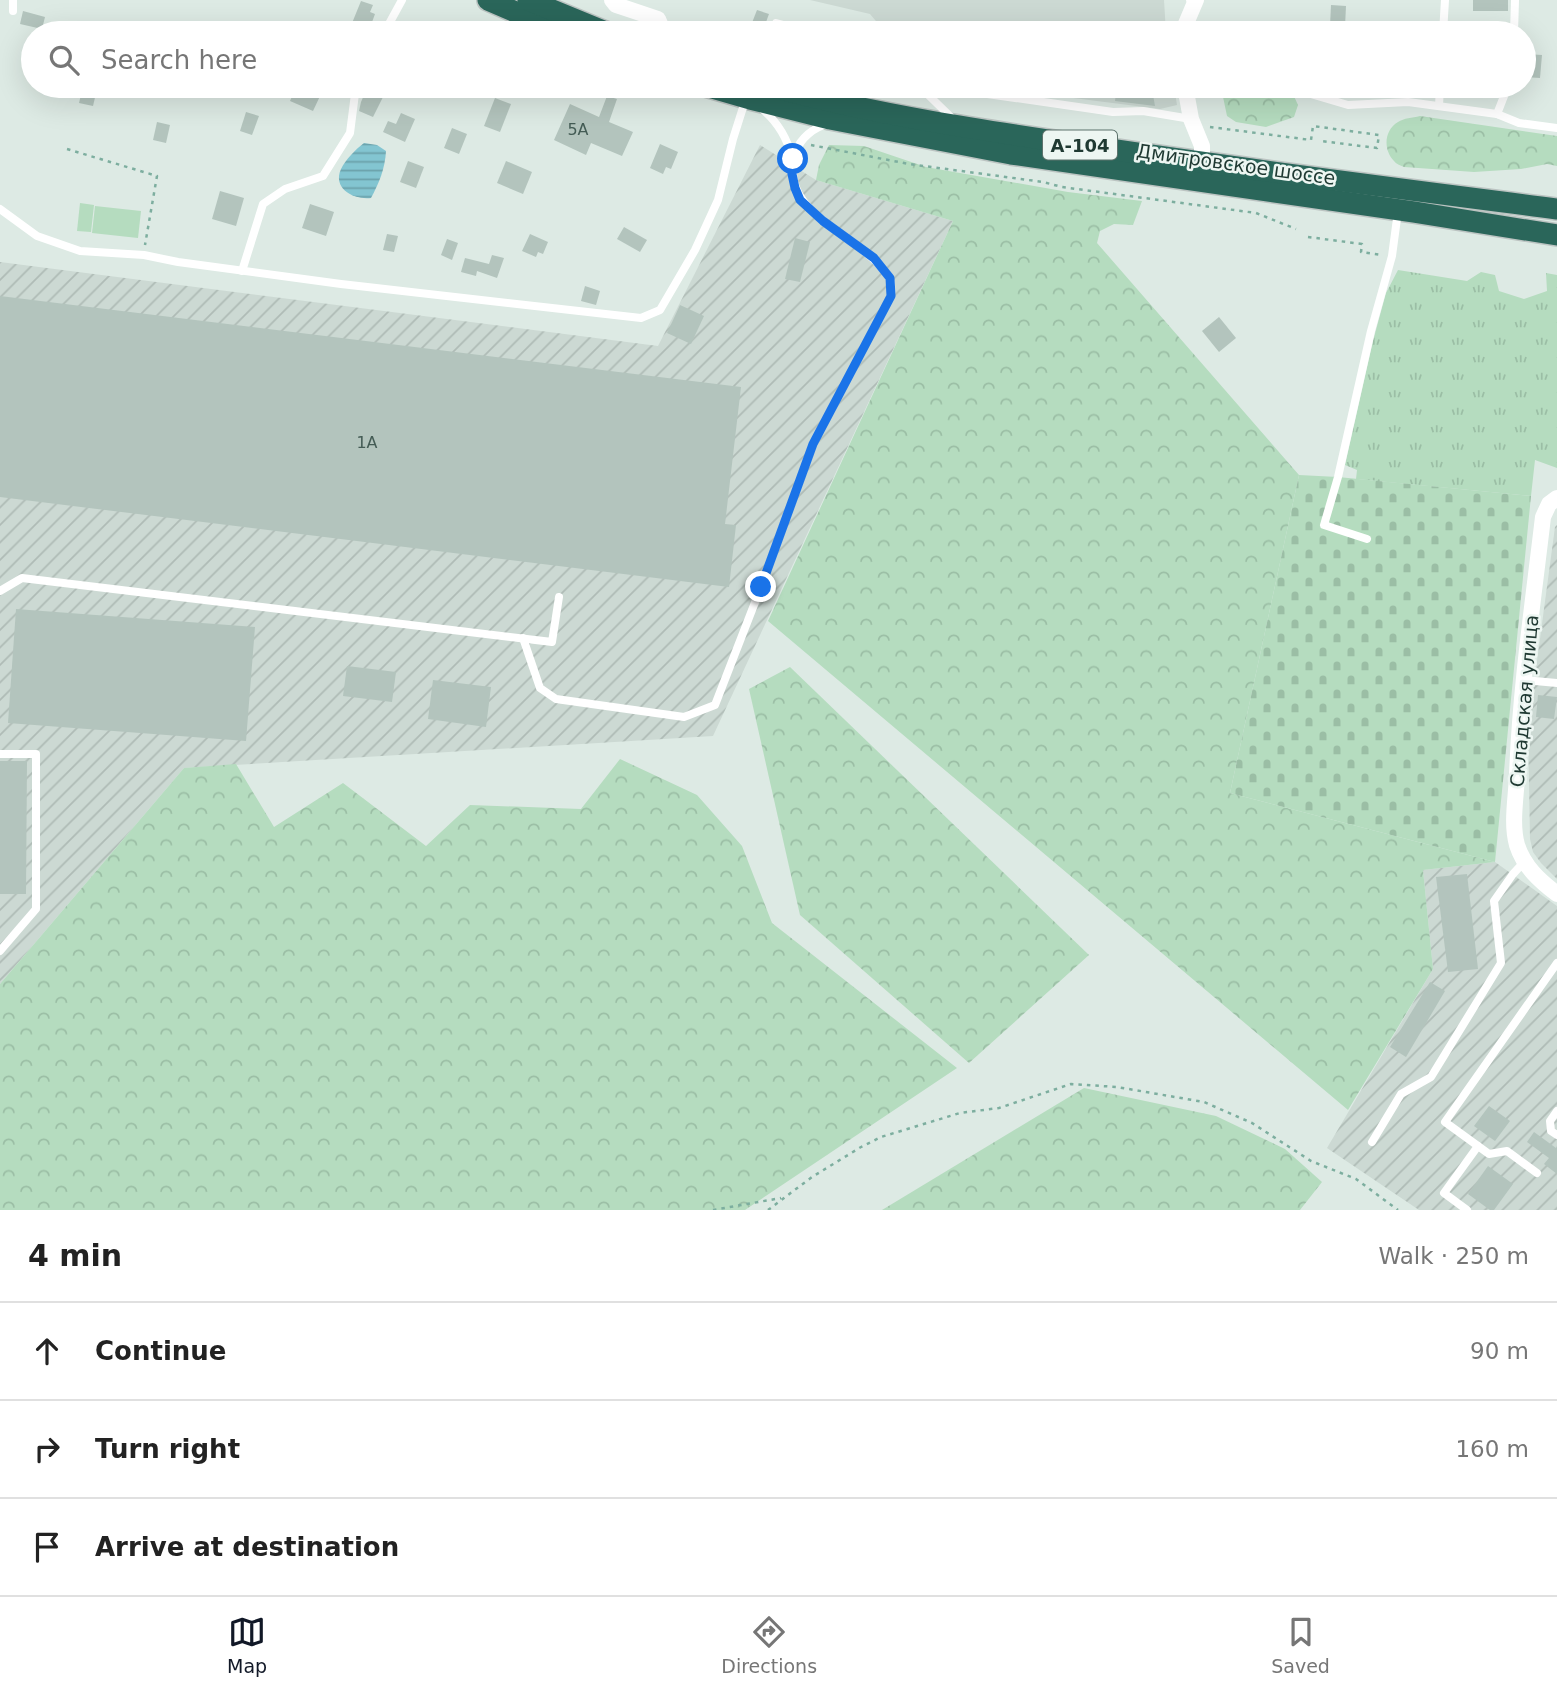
<!DOCTYPE html>
<html lang="en">
<head>
<meta charset="utf-8">
<style>
	:root { --surface:#fff; --page:#f2f2f2; --text:#222; --muted:#767676; --line:#e0e0e0; --accent:#111827 }
	body { margin:0; font-family:"DejaVu Sans",sans-serif; background:var(--page); color:var(--text) }
	.stop { position:absolute; width:21px; height:21px; margin:-16px; border:5px solid #1a73e8; border-radius:50%; background:#fff }
	.stop.end { background:#1a73e8; border-color:#fff; box-shadow:0 2px 7px #0008 }
	.list { margin:0; padding:0; list-style:none }
	h2 { display:flex; justify-content:space-between; align-items:center; height:91px; margin:0; padding:0 28px; font-size:30px }
	h2 small { font-size:23px; font-weight:400; color:var(--muted) }
	.list li { display:grid; grid-template-columns:46px 1fr auto; gap:21px; align-items:center; box-sizing:border-box; height:98px; padding:0 28px; border-top:2px solid var(--line) }
	.list b { display:block; font-size:26px; white-space:nowrap }
	.list em { font-size:23px; font-style:normal; color:var(--muted) }
	.icon { flex:none; width:38px; height:38px; fill:none; stroke:currentColor; stroke-width:2; stroke-linecap:round; stroke-linejoin:round }
	.map { position:relative; flex:none; width:1557px; height:1210px; overflow:hidden }
	.search { position:absolute; background:var(--surface); box-shadow:0 7px 28px #0002; left:21px; right:21px; top:21px; height:77px; display:flex; align-items:center; gap:18px; box-sizing:border-box; padding:0 24px; border-radius:38px; color:var(--muted); font-size:26px }
	.sheet { height:385px; background:var(--surface) }
	nav { display:flex; justify-content:space-around; align-items:center; box-sizing:border-box; height:98px; border-top:2px solid var(--line); background:var(--surface); font-size:19px; color:var(--muted) }
	nav a { display:grid; justify-items:center; gap:4px }
	nav .on { color:var(--accent) }
	.map>svg:first-child { display:block }
	.built { fill:#ccd9d3 }
	.industrial { fill:url(#industrial-furrows) }
	.grass { fill:url(#grass-tufts) }
	.forest { fill:url(#forest-crowns) }
	.cemetery { fill:url(#cemetery-stones) }
	.garden { fill:#b5dcbf }
	.water { fill:url(#water-rules) }
	.building { fill:#b3c4bd }
	.lines { fill:none; stroke-linecap:round; stroke-linejoin:round }
	.highway-casing { stroke:#bcc4c2; stroke-width:24 }
	.path { stroke:#7dae9f; stroke-width:2.5; stroke-dasharray:3.5 5; stroke-linecap:butt }
	.lane { stroke:#fff; stroke-width:8 }
	.street { stroke:#fff; stroke-width:16 }
	.highway { stroke:#2a665a; stroke-width:21 }
	.route { stroke:#1a73e8; stroke-width:9 }
	.labels { text-anchor:middle; dominant-baseline:central; stroke-width:5; stroke-linejoin:round; paint-order:stroke }
	.number-label { font-size:16px; fill:#445c55 }
	.shield { fill:#edf6f2; stroke:#5d726c; stroke-width:2 }
	.shield-label { font-size:18px; font-weight:bold; fill:#1f3932 }
	.street-label { font-size:19px; fill:#1f3932; stroke:#edf6f2 }
</style>
</head>
<body>
<div class="map">
<svg width="1557" height="1210" viewBox="0 0 1557 1210">
	<defs>
		<pattern id="industrial-furrows" width="10" height="10" patternUnits="userSpaceOnUse" patternTransform="scale(1.75)"><rect width="10" height="10" fill="#ccd9d3"/><path d="M-1 1l2-2M0 10L10 0M9 11l2-2" fill="none" stroke="#afbbb6"/></pattern>
		<pattern id="grass-tufts" width="24" height="20" patternUnits="userSpaceOnUse" patternTransform="scale(1.75)"><rect width="24" height="20" fill="#b5dcbf"/><path d="M3 7l-1-3M5 7V3M7 7l1-3M15 17l-1-3M17 17v-4M19 17l1-3" fill="none" stroke="#9bbea5"/></pattern>
		<pattern id="forest-crowns" width="20" height="18" patternUnits="userSpaceOnUse" patternTransform="scale(1.75)"><rect width="20" height="18" fill="#b5dcbf"/><path d="M2 6a3 3 0 1 1 6 0M12 15a3 3 0 1 1 6 0" fill="none" stroke="#9bbea5"/></pattern>
		<pattern id="cemetery-stones" width="16" height="16" patternUnits="userSpaceOnUse" patternTransform="scale(1.75)"><rect width="16" height="16" fill="#b5dcbf"/><path d="M2 7V4a2 2 0 0 1 4 0v3zM10 15v-3a2 2 0 0 1 4 0v3z" fill="#9bbea5"/></pattern>
		<pattern id="water-rules" width="6" height="5" patternUnits="userSpaceOnUse" patternTransform="scale(1.75)"><rect width="6" height="5" fill="#83c5d1"/><path d="M0 2.5h6" fill="none" stroke="#6ba1aa"/></pattern>
	</defs>
	<rect width="100%" height="100%" fill="#ddeae4"/>
	<!-- built -->
	<g class="built">
		<path d="M 810,0 L 1164,0 L 1166,33 L 886,33 L 870,14 Z"/>
		<path d="M 978,86 L 1174,86 L 1177,105 L 1160,109 Z"/>
	</g>
	<!-- industrial -->
	<g class="industrial">
		<path d="M 760,145 L 816,180 L 953,221 L 713,736 L 184,768 L 0,984 L 0,262 L 658,346 Z"/>
		<path d="M 1557,525 L 1557,879 L 1541,863 L 1533,852 L 1530,839 L 1528,728 L 1555,527 Z"/>
		<path d="M 1495,862 L 1557,906 L 1557,1210 L 1419,1210 L 1327,1148 L 1433,969 L 1423,870 Z"/>
	</g>
	<!-- grass -->
	<path class="grass" d="M 1398,270 L 1467,281 L 1481,272 L 1495,275 L 1499,291 L 1524,299 L 1547,291 L 1546,273 L 1557,275 L 1557,468 L 1535,460 L 1531,496 L 1356,479 L 1357,470 L 1345,465 L 1373,341 L 1386,293 Z"/>
	<!-- forest -->
	<g class="forest">
		<path d="M 1236,86 L 1293,94 L 1298,105 L 1294,117 L 1266,127 L 1236,122 L 1227,116 L 1222,92 Z"/>
		<path d="M 1420,116 L 1557,136 L 1557,166 L 1547,164 L 1521,169 L 1474,172 L 1404,167 C 1400,165 1396,164 1394,161 C 1383,150 1384,130 1398,122 C 1404,118 1412,118 1420,116 Z"/>
		<path d="M 829,145 L 864,146 L 926,167 L 1068,192 L 1142,201 L 1133,225 L 1114,224 L 1100,231 L 1097,243 L 1299,475 L 1230,793 L 1495,862 L 1423,870 L 1433,969 L 1348,1110 L 768,621 L 953,221 L 816,180 L 819,165 Z"/>
		<path d="M 790,667 L 1089,955 L 969,1063 L 800,915 L 749,689 Z"/>
		<path d="M 620,759 L 697,795 L 742,846 L 772,923 L 957,1068 L 745,1210 L 0,1210 L 0,984 L 184,768 L 236,764 L 274,827 L 343,783 L 426,846 L 470,805 L 581,809 Z"/>
		<path d="M 1084,1088 L 1216,1116 L 1285,1149 L 1322,1182 L 1300,1210 L 882,1210 Z"/>
	</g>
	<!-- cemetery -->
	<path class="cemetery" d="M 1299,475 L 1338,477 L 1531,496 L 1495,862 L 1230,793 Z"/>
	<!-- garden -->
	<g class="garden">
		<path d="M 80,203 L 94,205 L 91,232 L 77,231 Z"/>
		<path d="M 95,206 L 141,211 L 138,238 L 92,233 Z"/>
	</g>
	<!-- water -->
	<path class="water" d="M 364,143 L 377,145 L 386,151 C 385,169 379,183 371,198 C 354,200 332,189 341,169 C 346,159 355,150 364,143 Z"/>
	<!-- building -->
	<g class="building">
		<rect x="1473" y="0" width="35" height="11"/>
		<path d="M 361,1 L 373,5 L 370,12 L 375,14 L 368,33 L 348,33 Z"/>
		<path d="M 1331,5 L 1346,6 L 1345,27 L 1330,26 Z"/>
		<path d="M 757,10 L 769,14 L 762,33 L 748,33 Z"/>
		<path d="M 23,11 L 45,17 L 42,29 L 20,24 Z"/>
		<path d="M 1526,54 L 1542,55 L 1540,78 L 1524,77 Z"/>
		<path d="M 83,86 L 97,89 L 93,106 L 79,103 Z"/>
		<path d="M 368,86 L 380,86 L 387,89 L 373,117 L 359,111 L 361,102 Z"/>
		<path d="M 1117,86 L 1174,86 L 1175,90 L 1153,95 L 1155,106 L 1115,101 Z"/>
		<path d="M 306,88 L 321,94 L 313,111 L 290,101 L 295,89 L 304,92 Z"/>
		<path d="M 607,96 L 617,99 L 609,122 L 633,132 L 622,156 L 591,143 L 586,155 L 554,140 L 570,104 L 599,117 Z"/>
		<path d="M 495,98 L 511,104 L 500,132 L 484,126 Z"/>
		<path d="M 246,112 L 259,116 L 252,135 L 240,131 Z"/>
		<path d="M 401,113 L 415,119 L 405,142 L 383,132 L 388,121 L 396,124 Z"/>
		<path d="M 157,122 L 170,125 L 166,143 L 153,140 Z"/>
		<path d="M 452,128 L 467,134 L 459,154 L 444,148 Z"/>
		<path d="M 660,144 L 678,152 L 671,169 L 666,167 L 663,174 L 650,168 Z"/>
		<path d="M 408,161 L 424,167 L 416,188 L 400,182 Z"/>
		<path d="M 506,161 L 532,172 L 523,194 L 497,183 Z"/>
		<path d="M 220,191 L 244,198 L 236,226 L 212,219 Z"/>
		<path d="M 310,204 L 334,212 L 326,236 L 302,228 Z"/>
		<path d="M 624,227 L 647,240 L 640,252 L 617,239 Z"/>
		<path d="M 387,234 L 398,236 L 394,252 L 383,250 Z"/>
		<path d="M 530,234 L 548,242 L 543,254 L 538,252 L 536,257 L 522,251 Z"/>
		<path d="M 795,238 L 810,242 L 800,282 L 785,279 Z"/>
		<path d="M 447,239 L 458,243 L 452,260 L 441,255 Z"/>
		<path d="M 492,255 L 504,258 L 497,278 L 477,271 L 476,276 L 461,272 L 465,258 L 489,264 Z"/>
		<path d="M 585,286 L 600,291 L 596,305 L 581,301 Z"/>
		<path d="M 0,296 L 741,387 L 725,524 L 736,525 L 729,587 L 0,497 Z"/>
		<path d="M 680,305 L 704,316 L 691,344 L 667,333 Z"/>
		<path d="M 1219,317 L 1236,338 L 1219,352 L 1202,331 Z"/>
		<path d="M 16,609 L 255,627 L 246,741 L 8,723 Z"/>
		<path d="M 347,666 L 396,672 L 392,702 L 343,696 Z"/>
		<path d="M 433,680 L 491,687 L 486,727 L 428,719 Z"/>
		<path d="M 1538,695 L 1557,697 L 1554,719 L 1536,717 Z"/>
		<path d="M 0,761 L 27,761 L 26,894 L 0,894 Z"/>
		<path d="M 1467,874 L 1478,969 L 1448,972 L 1436,877 Z"/>
		<path d="M 1430,982 L 1445,991 L 1406,1057 L 1390,1047 Z"/>
		<path d="M 1489,1106 L 1510,1121 L 1495,1141 L 1474,1126 Z"/>
		<path d="M 1534,1132 L 1556,1148 L 1557,1146 L 1557,1174 L 1544,1164 L 1549,1158 L 1527,1142 Z"/>
		<path d="M 1488,1166 L 1513,1184 L 1494,1210 L 1490,1210 L 1468,1194 Z"/>
	</g>
	<g class="lines">
		<defs>
			<g id="highway">
				<path d="M 488,0 L 564,33"/>
				<path d="M 528,0 L 608,33"/>
				<path d="M 705,86 L 750,99 L 830,119 L 1011,154 L 1414,212 L 1557,235"/>
				<path d="M 769,86 C 876,115 986,131 1096,147 C 1249,170 1403,189 1557,209"/>
			</g>
		</defs>
		<!-- highway casing -->
		<use href="#highway" class="highway-casing"/>
		<!-- path -->
		<g class="path">
			<path d="M 1210,127 L 1311,140 L 1313,126 L 1379,135 L 1377,148 L 1321,141"/>
			<path d="M 811,145 L 909,164 L 1043,182 L 1062,187 L 1256,213 L 1296,229"/>
			<path d="M 67,149 L 157,176 L 145,245"/>
			<path d="M 1308,237 L 1362,244 L 1361,252 L 1381,255"/>
			<path d="M 713,1210 L 781,1198"/>
			<path d="M 768,1210 L 812,1177 L 861,1147 L 881,1137 L 960,1113 L 999,1108 L 1071,1084 L 1117,1087 L 1204,1102 L 1252,1123 L 1311,1161 L 1356,1179 L 1398,1210"/>
		</g>
		<!-- lane -->
		<g class="lane">
			<path d="M 13,11 L 13,0"/>
			<path d="M 384,33 L 402,0"/>
			<path d="M 773,33 L 776,23 L 815,33"/>
			<path d="M 1443,33 L 1445,0"/>
			<path d="M 1514,33 L 1515,0"/>
			<path d="M 919,86 L 953,119"/>
			<path d="M 932,86 L 1113,112 L 1143,111 L 1191,119"/>
			<path d="M 1277,86 L 1287,87 L 1348,105 L 1408,102 L 1497,114 L 1519,123 L 1557,128"/>
			<path d="M 1186,95 L 1209,86"/>
			<path d="M 1439,106 L 1440,86"/>
			<path d="M 762,109 C 779,123 787,139 793,159"/>
			<path d="M 1497,114 L 1508,86"/>
			<path d="M 0,209 L 37,236 L 80,251 L 144,255 L 178,262 L 341,284 L 641,318 L 660,310 L 695,250 L 718,200 L 733,139 L 746,98"/>
			<path d="M 242,271 L 263,204 L 285,189 L 323,176 L 350,133 L 356,86"/>
			<path d="M 1367,539 L 1324,525 L 1338,477 L 1371,331 L 1392,256 L 1398,211"/>
			<path d="M 0,591 L 22,578 L 552,642 L 559,597"/>
			<path d="M 523,638 L 540,688 L 556,699 L 684,717 L 715,705 L 761,587 L 813,444 L 891,296 C 891,291 892,285 890,280 C 889,275 884,271 881,267 C 851,231 776,211 796,151 C 801,138 813,128 827,124"/>
			<path d="M 1524,680 L 1557,683"/>
			<path d="M 0,754 L 36,754 L 36,909 L 0,951"/>
			<path d="M 1557,1111 L 1550,1121 L 1551,1131 L 1557,1135"/>
			<path d="M 1372,1142 L 1401,1094 L 1431,1077 L 1501,963 L 1494,901 L 1513,874 L 1525,861"/>
			<path d="M 1537,1173 L 1507,1151 L 1489,1154 L 1445,1122 L 1557,963"/>
			<path d="M 1467,1210 L 1444,1193 L 1478,1146"/>
		</g>
		<!-- street -->
		<g class="street">
			<path d="M 612,0 L 616,5 L 658,19 L 663,31 L 663,33"/>
			<path d="M 1182,33 L 1196,0 L 1194,0"/>
			<path d="M 1185,86 L 1191,119 L 1202,146 L 1202,163"/>
			<path d="M 1557,498 L 1549,504 L 1543,517 C 1533,603 1520,689 1517,776 C 1516,798 1511,824 1517,845 C 1524,867 1540,881 1557,894"/>
		</g>
		<!-- highway -->
		<use href="#highway" class="highway"/>
	</g>
	<g class="lines">
		<!-- route -->
		<path class="route" d="M 761,587 L 813,444 L 891,296 L 890,278 L 874,258 L 823,221 L 800,200 L 795,188 L 792,174 L 793,159"/>
	</g>
	<g class="labels">
		<!-- number labels -->
		<g class="number-label">
			<text x="578" y="129">5А</text>
			<text x="367" y="442">1А</text>
		</g>
		<!-- shield labels -->
		<rect class="shield" x="1043" y="130.5" width="74" height="29" rx="5"/>
		<g class="shield-label">
			<text x="1080" y="145">А-104</text>
		</g>
		<!-- street labels -->
		<g class="street-label">
			<text transform="translate(1236 164) rotate(8)">Дмитровское шоссе</text>
			<text transform="translate(1524 701) rotate(-85)">Складская улица</text>
		</g>
	</g>
</svg>
<div class="stop" style="left:793px;top:159px"></div>
<div class="stop end" style="left:761px;top:587px"></div>
<div class="search"><svg class="icon" aria-label="search" viewBox="0 0 24 24"><circle cx="10" cy="10" r="6"/><path d="M15 15l6 6"/></svg>Search here</div>
</div>
<section class="sheet">
<h2>4 min<small>Walk · 250 m</small></h2>
<ul class="list">
<li><svg class="icon" aria-label="ahead" viewBox="0 0 24 24"><path d="M12 20V5M6 11l6-6 6 6"/></svg><div><b>Continue</b></div><em>90 m</em></li>
<li><svg class="icon" aria-label="right" viewBox="0 0 24 24"><path d="M7 20v-9h11M14 6l5 5-5 5"/></svg><div><b>Turn right</b></div><em>160 m</em></li>
<li><svg class="icon" aria-label="arrive" viewBox="0 0 24 24"><path d="M6 21V4h12l-3 4 3 4H6"/></svg><div><b>Arrive at destination</b></div></li>
</ul>
</section>
<nav>
<a class="on"><svg class="icon" aria-label="map" viewBox="0 0 24 24"><path d="M3 6l6-2 6 2 6-2v14l-6 2-6-2-6 2zM9 4v14M15 6v14"/></svg>Map</a>
<a><svg class="icon" aria-label="directions" viewBox="0 0 24 24"><path d="M12 3l9 9-9 9-9-9zM9 14v-3h6M13 9l2 2-2 2"/></svg>Directions</a>
<a><svg class="icon" aria-label="saved" viewBox="0 0 24 24"><path d="M7 4h10v16l-5-4-5 4z"/></svg>Saved</a>
</nav>
</body>
</html>
